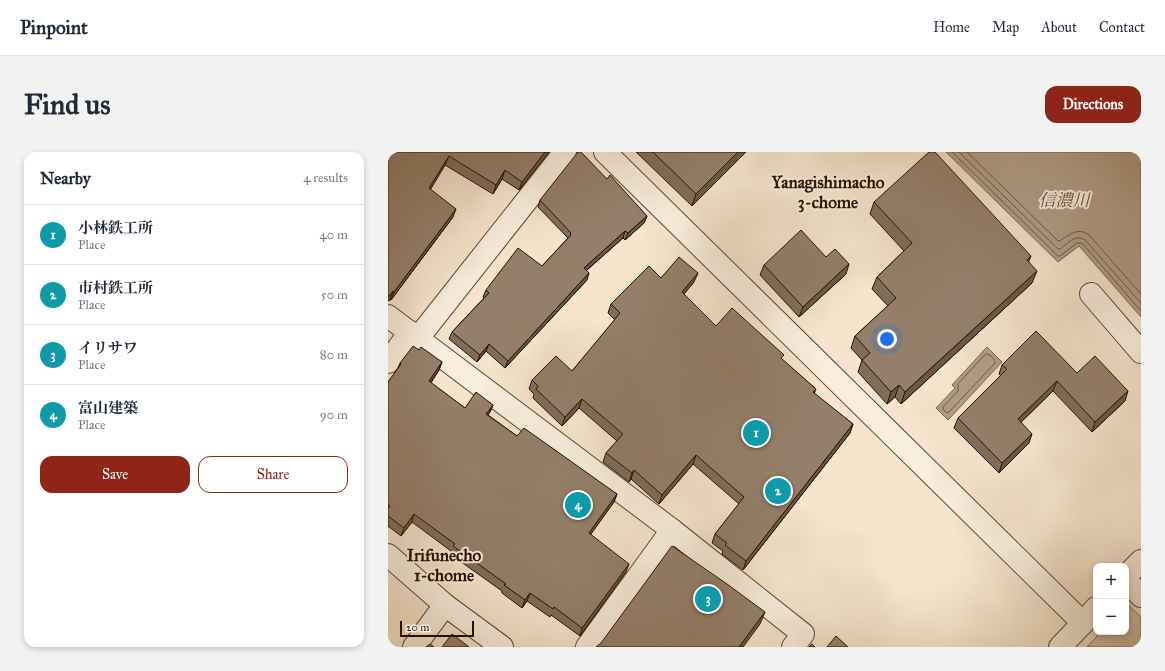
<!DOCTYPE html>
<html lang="en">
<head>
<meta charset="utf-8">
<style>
	:root { --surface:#fff; --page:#f2f2f3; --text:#1f2937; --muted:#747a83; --line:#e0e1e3; --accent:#8f2418 }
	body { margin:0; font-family:"IM FELL Great Primer","Noto Serif JP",serif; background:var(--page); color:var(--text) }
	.controls { position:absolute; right:12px; bottom:12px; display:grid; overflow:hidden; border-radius:8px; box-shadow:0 2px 6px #0003 }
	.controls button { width:36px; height:36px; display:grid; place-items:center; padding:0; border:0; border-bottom:1px solid var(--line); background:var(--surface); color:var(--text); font:20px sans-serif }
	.scale { position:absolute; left:12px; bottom:10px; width:74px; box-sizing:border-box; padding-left:4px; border:2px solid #2b1000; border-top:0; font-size:11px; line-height:14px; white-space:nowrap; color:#2b1000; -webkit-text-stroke:3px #f8eede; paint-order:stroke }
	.you { position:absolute; left:499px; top:187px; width:14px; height:14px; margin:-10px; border:3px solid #fff; border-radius:50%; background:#1a73e8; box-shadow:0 0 0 6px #1a73e833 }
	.badge { display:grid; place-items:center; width:26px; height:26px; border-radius:50%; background:var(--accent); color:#fff; font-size:13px; font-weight:700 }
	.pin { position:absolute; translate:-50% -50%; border:2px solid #fff; box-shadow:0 1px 4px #0006 }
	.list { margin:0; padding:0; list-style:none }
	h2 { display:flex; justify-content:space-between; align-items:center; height:52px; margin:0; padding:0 16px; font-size:17px }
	h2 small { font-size:13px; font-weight:400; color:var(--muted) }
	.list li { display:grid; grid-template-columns:26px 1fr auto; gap:12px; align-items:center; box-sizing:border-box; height:60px; padding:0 16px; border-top:1px solid var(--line) }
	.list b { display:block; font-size:15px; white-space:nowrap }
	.list p { margin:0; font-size:13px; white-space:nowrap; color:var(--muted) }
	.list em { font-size:13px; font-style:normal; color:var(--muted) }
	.actions { display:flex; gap:8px; padding:12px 16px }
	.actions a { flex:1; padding:9px 0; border:1px solid var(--accent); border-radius:12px; text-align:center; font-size:14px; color:var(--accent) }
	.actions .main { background:var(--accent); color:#fff }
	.map { position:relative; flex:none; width:753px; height:495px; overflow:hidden; border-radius:12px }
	header { display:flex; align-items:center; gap:24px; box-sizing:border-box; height:56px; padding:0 20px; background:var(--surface); border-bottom:1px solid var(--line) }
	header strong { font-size:19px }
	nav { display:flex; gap:22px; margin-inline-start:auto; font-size:14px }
	.intro { display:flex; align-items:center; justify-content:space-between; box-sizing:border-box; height:96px; padding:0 24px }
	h1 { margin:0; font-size:28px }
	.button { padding:10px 18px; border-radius:12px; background:var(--accent); color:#fff; font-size:14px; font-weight:700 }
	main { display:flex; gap:24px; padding:0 24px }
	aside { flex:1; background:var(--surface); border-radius:12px; box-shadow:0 2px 6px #0003 }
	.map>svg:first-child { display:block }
	.green { fill:#d3c1a9; stroke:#7f6854 }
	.water { fill:#b09d87; stroke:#7b6551 }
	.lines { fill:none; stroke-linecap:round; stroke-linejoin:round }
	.shore { stroke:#6e5644; stroke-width:1 }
	.minor-casing { stroke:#5e4533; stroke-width:24 }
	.minor { stroke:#f8eede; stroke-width:22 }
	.wall { fill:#7f6d5b; stroke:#2b1000 }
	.shaded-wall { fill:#68594a; stroke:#2b1000 }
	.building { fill:#947f6a; stroke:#2b1000 }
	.labels { text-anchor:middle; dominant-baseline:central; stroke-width:4; stroke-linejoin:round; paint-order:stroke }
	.neighbourhood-label { font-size:17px; font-weight:bold; fill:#2b1000; stroke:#f8eede }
	.water-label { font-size:17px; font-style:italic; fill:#674f3d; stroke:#f8eede }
</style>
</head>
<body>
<header>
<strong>Pinpoint</strong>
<nav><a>Home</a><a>Map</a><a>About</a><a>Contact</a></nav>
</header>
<div class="intro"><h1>Find us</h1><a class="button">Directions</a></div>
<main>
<aside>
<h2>Nearby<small>4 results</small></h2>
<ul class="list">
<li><span class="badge" style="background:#0f9aa8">1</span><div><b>小林鉄工所</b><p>Place</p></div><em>40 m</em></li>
<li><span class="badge" style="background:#0f9aa8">2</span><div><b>市村鉄工所</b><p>Place</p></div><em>50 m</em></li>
<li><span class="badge" style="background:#0f9aa8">3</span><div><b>イリサワ</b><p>Place</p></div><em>80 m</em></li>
<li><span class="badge" style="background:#0f9aa8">4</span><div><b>富山建築</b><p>Place</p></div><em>90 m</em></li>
</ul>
<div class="actions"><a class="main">Save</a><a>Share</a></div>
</aside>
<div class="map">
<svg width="753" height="495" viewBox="0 0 753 495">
	<rect width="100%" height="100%" fill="#f5e5cc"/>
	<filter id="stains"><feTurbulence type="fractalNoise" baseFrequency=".005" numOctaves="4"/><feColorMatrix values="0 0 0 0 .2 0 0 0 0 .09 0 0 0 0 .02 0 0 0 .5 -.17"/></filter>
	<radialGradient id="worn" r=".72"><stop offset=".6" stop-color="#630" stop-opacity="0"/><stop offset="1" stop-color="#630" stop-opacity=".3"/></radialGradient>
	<!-- green -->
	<path class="green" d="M 738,452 L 739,452 L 753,465 L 753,495 L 699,495 L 713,480 L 738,480 Z"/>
	<!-- water -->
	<g class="water">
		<path d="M 558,0 L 753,0 L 753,165 L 691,94 L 670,110 Z"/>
		<path d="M 599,195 L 614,210 L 560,268 L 548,256 L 567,236 L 564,233 Z"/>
	</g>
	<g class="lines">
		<!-- shore -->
		<g class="shore">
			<path d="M 564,0 L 670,104 L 672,104 L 689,91 L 694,91 L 753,159"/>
			<path d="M 571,0 L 670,97 L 672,97 C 680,91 687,82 697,88 L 753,151"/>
			<path d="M 579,0 L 670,89 L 672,89 C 682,82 690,75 701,83 L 753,142"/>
			<path d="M 598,202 C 602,202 608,208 607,211 L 561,260 L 559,261 L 555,257 L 555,255 L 570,239 L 570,232 Z"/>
		</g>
		<defs>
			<g id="minor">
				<path d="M 217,0 L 695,471 L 672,495"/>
				<path d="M 703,142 L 753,200"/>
				<path d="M 0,164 L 284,378 L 415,482 L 405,495"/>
				<path d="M 30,186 L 177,0"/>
				<path d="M 0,210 L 22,180"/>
				<path d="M 0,403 L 57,453 L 114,495"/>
				<path d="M 738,424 L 753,409"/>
				<path d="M 738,428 L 753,444"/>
				<path d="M 695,471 L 708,456"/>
				<path d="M 26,495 L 57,453"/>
				<path d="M 199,495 L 284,378"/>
			</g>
		</defs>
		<!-- minor casing -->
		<use href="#minor" class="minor-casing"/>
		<!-- minor -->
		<use href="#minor" class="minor"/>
	</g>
	<!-- wall -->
	<g class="wall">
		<path d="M 0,0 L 161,0 L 131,38 L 114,27 L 105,42 L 57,13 L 42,37 L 65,65 L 3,148 L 2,148 Z"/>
		<path d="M 248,0 L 358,0 L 304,54 Z"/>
		<path d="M 219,27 L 259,64 L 256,71 L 237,88 L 235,86 L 198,119 L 199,128 L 117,216 L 98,199 L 89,210 L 61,187 L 64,180 L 96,146 L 95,145 L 98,138 L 154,114 L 180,86 L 150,55 L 152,48 Z"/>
		<path d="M 486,50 L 641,110 L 644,131 L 513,252 L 507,245 L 499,252 L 470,220 L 474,208 L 463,196 L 467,184 L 500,154 L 484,137 L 489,125 L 516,99 L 482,62 Z"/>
		<path d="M 438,105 L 458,122 L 411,165 L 372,123 L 376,113 Z"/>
		<path d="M 273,126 L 306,130 L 296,142 L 328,174 L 394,208 L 428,237 L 426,242 L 465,272 L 462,281 L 355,418 L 334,402 L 335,399 L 324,391 L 327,382 L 351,352 L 305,312 L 271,352 L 243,327 L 241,330 L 215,310 L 218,301 L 229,289 L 191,256 L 174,274 L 145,246 L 146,242 L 141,237 L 144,228 L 184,219 L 227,168 L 220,161 L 223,152 Z"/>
		<path d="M 31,198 L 54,210 L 51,218 L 43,231 L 77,256 L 105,253 L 102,260 L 100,263 L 129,284 L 229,342 L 226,350 L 202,383 L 238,420 L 192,484 L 163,463 L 162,465 L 139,449 L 134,456 L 114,441 L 114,439 L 62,402 L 63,399 L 24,370 L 13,384 L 0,374 L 0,230 L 9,218 L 12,211 Z"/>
		<path d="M 614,213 L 689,221 L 737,249 L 704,280 L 665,239 L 633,270 L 641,291 L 611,321 L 566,276 L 570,266 L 613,224 L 611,222 Z"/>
	</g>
	<!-- shaded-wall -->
	<g class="shaded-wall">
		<path d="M 157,0 L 161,0 L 131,38 L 134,30 Z"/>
		<path d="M 350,0 L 358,0 L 304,54 L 308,42 Z"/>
		<path d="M 61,4 L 57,13 L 38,45 L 41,36 Z"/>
		<path d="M 117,18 L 114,27 L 105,42 L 108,33 Z"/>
		<path d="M 68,57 L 65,65 L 3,148 L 6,140 Z"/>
		<path d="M 259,64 L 256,71 L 237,88 L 240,81 Z"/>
		<path d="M 237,79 L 235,86 L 193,123 L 196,116 Z"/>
		<path d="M 643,104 L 638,116 L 639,108 Z"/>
		<path d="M 461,112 L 458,122 L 411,165 L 415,155 Z"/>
		<path d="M 649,119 L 644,131 L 513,252 L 517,240 Z"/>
		<path d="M 201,121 L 199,128 L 117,216 L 120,209 Z"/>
		<path d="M 310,121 L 306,130 L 290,149 L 294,140 Z"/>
		<path d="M 5,139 L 2,148 L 0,149 L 0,144 Z"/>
		<path d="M 101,192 L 98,199 L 89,210 L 92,203 Z"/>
		<path d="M 54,210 L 51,218 L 38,237 L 41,229 Z"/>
		<path d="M 669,229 L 665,239 L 626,277 L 630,267 Z"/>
		<path d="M 511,233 L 507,245 L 499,252 L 503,240 Z"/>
		<path d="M 740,239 L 737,249 L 704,280 L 707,270 Z"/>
		<path d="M 194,247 L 191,256 L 174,274 L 177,265 Z"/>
		<path d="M 105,253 L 102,260 L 95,269 L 98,262 Z"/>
		<path d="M 465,272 L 462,281 L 355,418 L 358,409 Z"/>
		<path d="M 644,282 L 641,291 L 611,321 L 614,311 Z"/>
		<path d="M 308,303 L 305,312 L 271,352 L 274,343 Z"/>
		<path d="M 246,318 L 243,327 L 241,330 L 244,321 Z"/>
		<path d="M 229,342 L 226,350 L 198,389 L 201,381 Z"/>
		<path d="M 26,362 L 24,370 L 13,384 L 16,376 Z"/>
		<path d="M 241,412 L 238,420 L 192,484 L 194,476 Z"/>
		<path d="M 142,441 L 139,449 L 134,456 L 137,448 Z"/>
		<path d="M 377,460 L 372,472 L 355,495 L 351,495 Z"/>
	</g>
	<!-- building -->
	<g class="building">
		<path d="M 0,0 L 157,0 L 134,30 L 117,18 L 108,33 L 61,4 L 41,36 L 68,57 L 6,140 L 5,139 L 1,144 L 0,144 Z"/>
		<path d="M 190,0 L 193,0 L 219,27 L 222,23 L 259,64 L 240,81 L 237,79 L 196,116 L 201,121 L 120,209 L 101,192 L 92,203 L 64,180 L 101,141 L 98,138 L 130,96 L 154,114 L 183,83 L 182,82 L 183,81 L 152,48 Z"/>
		<path d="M 265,0 L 350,0 L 308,42 Z"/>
		<path d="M 541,0 L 547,0 L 643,104 L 639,108 L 649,119 L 517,240 L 511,233 L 503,240 L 474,208 L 482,201 L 467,184 L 508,146 L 489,125 L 524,91 L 486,50 Z"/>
		<path d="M 413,78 L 438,105 L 447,97 L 461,112 L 415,155 L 376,113 Z"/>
		<path d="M 291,105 L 310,121 L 294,140 L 328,174 L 344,156 L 396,203 L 393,206 L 428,237 L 425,240 L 465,272 L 358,409 L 337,393 L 339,391 L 327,382 L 356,345 L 308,303 L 274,343 L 246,318 L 244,321 L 218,301 L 235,282 L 194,247 L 177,265 L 148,237 L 150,234 L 144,228 L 168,204 L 184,219 L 232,161 L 223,152 L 261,114 L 273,126 Z"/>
		<path d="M 648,179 L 689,221 L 707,204 L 740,239 L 707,270 L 669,229 L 630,267 L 644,282 L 614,311 L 570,266 L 619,217 L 614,213 Z"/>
		<path d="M 25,194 L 31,198 L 33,195 L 54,210 L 41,229 L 77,256 L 88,240 L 105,253 L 98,262 L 129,284 L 136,276 L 229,342 L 201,381 L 241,412 L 194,476 L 166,455 L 165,457 L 142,441 L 137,448 L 116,433 L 118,432 L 65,394 L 67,392 L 26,362 L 16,376 L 0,364 L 0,357 L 2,354 L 0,352 L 0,230 L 13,212 L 12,211 Z"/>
		<path d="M 284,394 L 339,432 L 377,460 L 351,495 L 208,495 L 213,491 Z"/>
		<path d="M 64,482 L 81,495 L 54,495 Z"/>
		<path d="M 448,484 L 460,495 L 439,495 Z"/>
		<path d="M 42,492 L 46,495 L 38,495 Z"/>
		<path d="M 424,492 L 427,495 L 421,495 Z"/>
	</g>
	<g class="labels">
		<!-- neighbourhood labels -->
		<g class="neighbourhood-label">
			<text x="440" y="30">Yanagishimacho<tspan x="440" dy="20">3-chome</tspan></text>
			<text x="56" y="403">Irifunecho<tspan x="56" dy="20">1-chome</tspan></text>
		</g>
		<!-- water labels -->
		<g class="water-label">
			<text x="676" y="48">信濃川</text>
		</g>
	</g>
	<rect width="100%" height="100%" filter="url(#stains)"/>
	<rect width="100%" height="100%" fill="url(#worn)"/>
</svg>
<div class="controls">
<button>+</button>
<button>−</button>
</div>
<div class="scale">20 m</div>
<div class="you"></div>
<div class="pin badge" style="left:368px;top:281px;background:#0f9aa8">1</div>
<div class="pin badge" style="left:390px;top:339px;background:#0f9aa8">2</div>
<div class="pin badge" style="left:320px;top:447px;background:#0f9aa8">3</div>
<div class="pin badge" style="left:190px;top:353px;background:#0f9aa8">4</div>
</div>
</main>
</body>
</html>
